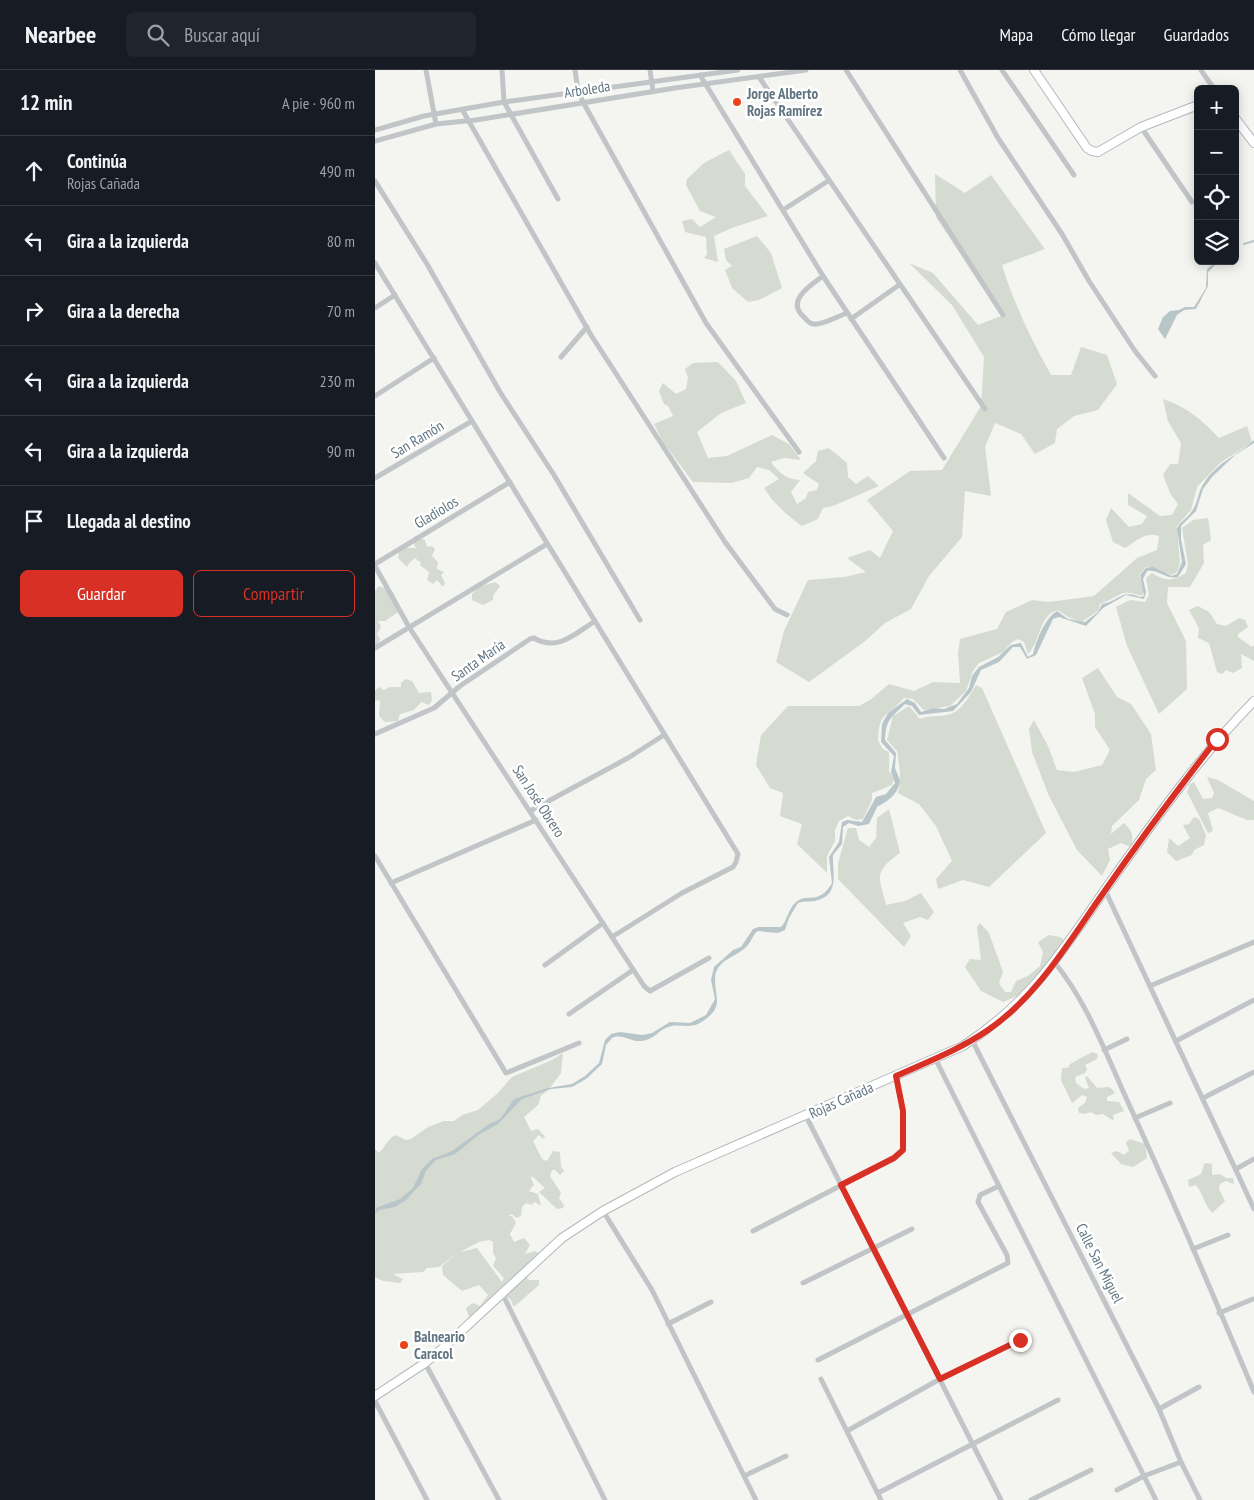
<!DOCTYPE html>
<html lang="es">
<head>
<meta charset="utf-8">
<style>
	:root { --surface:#171b24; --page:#20242c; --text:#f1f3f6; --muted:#9ea1a6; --line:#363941; --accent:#d93025 }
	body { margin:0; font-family:"PT Sans Narrow",sans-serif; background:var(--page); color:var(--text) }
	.controls { position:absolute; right:15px; top:15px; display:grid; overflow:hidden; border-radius:8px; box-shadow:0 2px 12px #0003 }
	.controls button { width:45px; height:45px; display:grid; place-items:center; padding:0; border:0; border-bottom:1px solid var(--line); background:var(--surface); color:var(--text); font:25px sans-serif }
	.stop { position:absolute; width:15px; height:15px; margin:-11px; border:4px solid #d93025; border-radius:50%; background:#fff }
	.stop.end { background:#d93025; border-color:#fff; box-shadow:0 1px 5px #0008 }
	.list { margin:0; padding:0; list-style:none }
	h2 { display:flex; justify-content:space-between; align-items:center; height:65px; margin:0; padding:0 20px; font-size:21px }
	h2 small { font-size:16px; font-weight:400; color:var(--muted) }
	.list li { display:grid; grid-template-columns:32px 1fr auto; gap:15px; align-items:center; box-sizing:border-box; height:70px; padding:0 20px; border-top:1px solid var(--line) }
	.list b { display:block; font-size:19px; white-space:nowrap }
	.list p { margin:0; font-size:16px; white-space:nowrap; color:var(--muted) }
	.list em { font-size:16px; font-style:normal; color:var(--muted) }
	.actions { display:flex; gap:10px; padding:15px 20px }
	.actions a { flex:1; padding:11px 0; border:1px solid var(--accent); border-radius:8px; text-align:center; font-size:18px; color:var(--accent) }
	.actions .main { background:var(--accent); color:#fff }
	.icon { flex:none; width:28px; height:28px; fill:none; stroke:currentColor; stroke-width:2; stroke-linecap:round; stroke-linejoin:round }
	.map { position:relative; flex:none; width:879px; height:1430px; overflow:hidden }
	header { display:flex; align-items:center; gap:30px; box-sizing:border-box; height:70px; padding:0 25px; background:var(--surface); border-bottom:1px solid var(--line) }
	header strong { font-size:24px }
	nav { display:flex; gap:28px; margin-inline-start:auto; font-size:18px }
	.search { width:350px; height:45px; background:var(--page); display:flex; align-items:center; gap:12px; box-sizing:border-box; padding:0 18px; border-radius:8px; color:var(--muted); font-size:19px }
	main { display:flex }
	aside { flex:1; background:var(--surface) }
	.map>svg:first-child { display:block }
	.green { fill:#d5dbd0; fill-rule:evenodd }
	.water { fill:#b8c6ca }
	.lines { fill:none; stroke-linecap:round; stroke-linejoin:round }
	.stream { stroke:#b8c6ca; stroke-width:2 }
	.secondary-casing { stroke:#b3b9bd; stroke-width:10 }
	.street { stroke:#c1c5c8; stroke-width:5 }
	.secondary { stroke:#fff; stroke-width:8 }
	.route { stroke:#d93025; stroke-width:6 }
	.poi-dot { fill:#ec4318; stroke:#fff; stroke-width:2 }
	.labels { text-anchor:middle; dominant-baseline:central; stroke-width:5; stroke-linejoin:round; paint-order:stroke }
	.street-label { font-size:15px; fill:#617582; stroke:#fff }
	.poi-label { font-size:15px; font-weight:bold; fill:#617582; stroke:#fff; text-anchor:start }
</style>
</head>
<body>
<header>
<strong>Nearbee</strong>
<div class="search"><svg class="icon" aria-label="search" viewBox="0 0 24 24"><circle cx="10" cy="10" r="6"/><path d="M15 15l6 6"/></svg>Buscar aquí</div>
<nav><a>Mapa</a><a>Cómo llegar</a><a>Guardados</a></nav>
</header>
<main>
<aside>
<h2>12 min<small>A pie · 960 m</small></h2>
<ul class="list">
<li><svg class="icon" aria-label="ahead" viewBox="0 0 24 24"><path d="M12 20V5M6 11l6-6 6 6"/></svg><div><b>Continúa</b><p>Rojas Cañada</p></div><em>490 m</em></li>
<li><svg class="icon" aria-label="left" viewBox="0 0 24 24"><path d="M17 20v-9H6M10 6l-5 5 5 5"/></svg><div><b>Gira a la izquierda</b></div><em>80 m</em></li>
<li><svg class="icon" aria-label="right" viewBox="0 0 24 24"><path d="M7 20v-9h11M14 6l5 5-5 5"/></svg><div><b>Gira a la derecha</b></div><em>70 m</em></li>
<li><svg class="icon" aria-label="left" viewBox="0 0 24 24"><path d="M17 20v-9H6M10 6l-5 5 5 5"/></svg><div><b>Gira a la izquierda</b></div><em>230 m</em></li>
<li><svg class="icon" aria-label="left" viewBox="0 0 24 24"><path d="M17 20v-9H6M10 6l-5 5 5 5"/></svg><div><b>Gira a la izquierda</b></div><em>90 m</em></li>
<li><svg class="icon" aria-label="arrive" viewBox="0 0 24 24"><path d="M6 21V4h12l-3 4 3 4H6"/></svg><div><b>Llegada al destino</b></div></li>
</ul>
<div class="actions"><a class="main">Guardar</a><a>Compartir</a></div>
</aside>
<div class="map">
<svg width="879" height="1430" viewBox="0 0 879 1430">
	<rect width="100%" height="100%" fill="#f4f4f0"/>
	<!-- green -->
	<g class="green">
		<path d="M 354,80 L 370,104 L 370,116 L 393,146 L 357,158 L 339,166 L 343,192 L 329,188 L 332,184 L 331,167 L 310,162 L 307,151 L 317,149 L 325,157 L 341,147 L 325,141 L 311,115 L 312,109 L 329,93 Z"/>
		<path d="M 560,104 L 590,123 L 616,105 L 670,179 L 627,195 C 639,234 656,269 676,305 L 696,305 L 706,277 L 732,285 L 742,314 L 723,340 L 699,346 L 682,359 L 680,373 L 660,384 L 646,364 L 620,353 L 610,377 L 616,426 L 590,421 L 587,467 L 554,506 L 536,539 L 510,553 L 489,572 L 434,612 L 401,592 L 409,561 L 433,510 L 469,507 L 491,502 L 472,488 L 495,480 L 505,488 L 518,461 L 492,430 L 535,401 L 567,400 L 606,336 L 609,287 L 577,235 L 534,193 L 558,203 L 603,255 L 626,246 L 561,147 Z"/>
		<path d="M 382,166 L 396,183 L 407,218 L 384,230 L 373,232 L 357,218 L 350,200 L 357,196 L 351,190 L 349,179 Z"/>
		<path d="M 343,292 L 361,311 L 371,333 L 346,343 L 322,362 L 333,388 L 352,386 L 397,365 L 414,374 L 426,390 L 409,388 L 396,392 C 404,403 411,409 425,410 L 416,422 L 422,434 L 431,428 L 433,422 L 442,420 L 444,414 L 428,403 L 441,391 L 443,381 L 454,378 L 472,393 L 473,407 L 481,414 L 493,406 L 504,416 L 458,436 L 448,438 L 443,449 L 427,456 C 413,446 398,433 389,418 L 404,409 L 394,400 L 382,397 L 374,408 L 356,413 L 318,412 L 288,372 L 279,354 L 298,346 L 293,336 L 289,334 L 284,321 L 288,313 L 301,324 L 311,319 L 313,307 L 310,299 L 318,293 Z"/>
		<path d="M 788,329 C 812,337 827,350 844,368 L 872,356 L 877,372 L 845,393 L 822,417 L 816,440 L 802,456 L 805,493 L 802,502 L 797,505 L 771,497 L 764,505 L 769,520 L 767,526 C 744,518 746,527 725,534 L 723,541 L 706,552 L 693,547 L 683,540 C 664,544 666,571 653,584 L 649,572 L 643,569 L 637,572 L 628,582 L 604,593 L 598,601 L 591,621 L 575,636 L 549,640 L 538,629 L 529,628 C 512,648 504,640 503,671 L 508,679 L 514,682 L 514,701 L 519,709 L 517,715 L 497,723 L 497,730 L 488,749 L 481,750 L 473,746 L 464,751 L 460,760 L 460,771 L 452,786 L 452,803 L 422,774 L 427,754 L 405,746 L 408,723 L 395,718 L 381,695 L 386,665 L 413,636 L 484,636 L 495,630 L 514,614 L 539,621 L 558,612 L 585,613 L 583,583 L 585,569 L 622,559 L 631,542 L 657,530 L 674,532 L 719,526 L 762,488 L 782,480 L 784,466 C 771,461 761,471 750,478 L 738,472 L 731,450 L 736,438 L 754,457 L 767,454 L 772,446 L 753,435 L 753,423 L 785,446 L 797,445 L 803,434 L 795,423 L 788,405 L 795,394 L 803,394 L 806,373 L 793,351 Z"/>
		<path d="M 833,448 L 836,470 L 828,475 L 829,493 L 815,517 L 793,517 L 792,533 L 811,571 L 812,619 L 784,644 L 752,576 L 741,537 L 755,530 L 770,532 L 774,525 L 771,508 L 777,503 C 790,511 797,512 811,503 L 813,494 L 807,458 L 818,450 Z"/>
		<path d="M 40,466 L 50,470 L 52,477 L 57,476 L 60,479 L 57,486 L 63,492 L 62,499 L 69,502 L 66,505 L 70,513 L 68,517 L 62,510 L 58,514 L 52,510 L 54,502 L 45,495 L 46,492 L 41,490 L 42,487 L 35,492 L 32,497 L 23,488 L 24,481 L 31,478 L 41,478 L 37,470 Z"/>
		<path d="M 120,512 L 125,516 L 118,526 L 118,530 L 108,535 L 97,530 L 97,524 L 104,517 Z"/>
		<path d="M 4,516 L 18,522 L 26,540 L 10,551 L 3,551 L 6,557 L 2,564 L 5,569 L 0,582 L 0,521 Z"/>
		<path d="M 823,536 L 834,542 L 842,554 L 851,556 L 864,548 L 870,550 L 873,557 L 863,564 L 863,567 L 877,577 L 879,575 L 879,591 L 866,584 L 867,598 L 858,603 L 851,600 L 847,604 L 842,602 L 834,573 L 823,568 L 824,558 L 814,540 Z"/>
		<path d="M 723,598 L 742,627 L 756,634 L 776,664 L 781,700 L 771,709 L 764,730 L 737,756 L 736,764 L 749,753 C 757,761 759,765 756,777 L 746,773 L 733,779 L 735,790 L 727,806 L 702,780 L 674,726 L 657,682 L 654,659 L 659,650 L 673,676 L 682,700 L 699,702 L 727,695 L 735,680 L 720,657 L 720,644 L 707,608 Z"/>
		<path d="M 30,609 L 37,611 L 44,623 L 56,622 L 57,630 L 54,635 L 46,632 L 39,640 L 25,644 L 23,651 L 10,652 L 4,646 L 5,630 L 0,631 L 0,621 L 4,617 L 9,620 L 15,617 L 26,617 L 26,613 Z"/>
		<path d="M 601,615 L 607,618 L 671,763 L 614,817 L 588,810 L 563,819 L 561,809 L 577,791 L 561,756 L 544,734 L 523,723 C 527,708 524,696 522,681 L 512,670 L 518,646 L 534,636 L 545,649 C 554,645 562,647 572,645 C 586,643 595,625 601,615 Z"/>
		<path d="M 832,707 L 843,710 L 879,731 L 879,750 L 872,750 L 843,738 L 833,743 L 838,761 L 833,763 L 812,722 L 815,714 L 819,712 L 828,729 L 837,728 L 839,723 Z"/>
		<path d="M 514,739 L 525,783 C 498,802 504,806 511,835 L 530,831 L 546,823 L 559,842 L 553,850 L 545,847 L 528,853 L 536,866 L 529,877 L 463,809 L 463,793 L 473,758 L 481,758 L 484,770 L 494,777 L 501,768 L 502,748 Z"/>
		<path d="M 819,747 L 824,749 L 831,765 L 829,775 L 819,780 L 817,785 L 801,791 L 792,782 L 794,768 L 803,776 L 815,768 L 808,755 L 814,754 Z"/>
		<path d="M 605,853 L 614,863 L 628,902 L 624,913 L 630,922 L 636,922 L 641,911 L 653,906 L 665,896 L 668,882 L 663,872 L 674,865 L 685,867 L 690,871 L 650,923 L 628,932 L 606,921 L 590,897 L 595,889 L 606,890 L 602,857 Z"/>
		<path d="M 717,982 L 723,984 L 722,989 L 710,995 L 712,999 L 710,1003 L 700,1007 L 701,1013 L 709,1019 L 714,1018 L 710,1008 L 712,1006 L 722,1018 C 732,1018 734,1014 740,1023 L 732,1027 L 732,1031 L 744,1032 L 749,1041 L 738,1045 L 739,1051 L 728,1044 L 721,1045 L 716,1042 L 710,1044 L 704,1043 L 703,1038 L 710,1033 L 712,1027 L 707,1025 L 697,1033 L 686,1010 L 687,998 L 693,998 L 695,994 Z"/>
		<path d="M 188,983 L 186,1003 L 174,1019 L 166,1026 L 163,1035 L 149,1047 L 156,1061 L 163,1059 L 170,1067 L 168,1069 L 164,1065 L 158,1071 L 167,1089 L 172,1091 L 178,1081 L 185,1082 L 186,1096 L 189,1101 L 185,1105 L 180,1100 L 177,1100 L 175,1106 L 186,1123 L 184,1128 L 189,1135 L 188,1138 L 182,1139 L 164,1122 L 170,1118 L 157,1106 L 156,1108 L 159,1115 L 154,1121 L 163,1124 L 166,1136 L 160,1132 L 156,1135 L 151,1133 L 147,1137 L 146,1146 L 141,1148 L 137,1144 L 133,1146 L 137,1146 L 141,1153 L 135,1164 L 139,1172 L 149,1168 L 155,1175 L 150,1184 L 160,1181 L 166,1185 L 152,1208 L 154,1210 L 164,1210 L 164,1215 L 140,1236 L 138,1236 L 136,1230 L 130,1225 L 95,1250 L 91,1238 L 98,1233 L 105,1236 L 113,1225 L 104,1215 L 87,1221 L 68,1205 L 67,1196 L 84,1182 L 64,1197 L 52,1198 L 48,1202 L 18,1204 L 28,1209 L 25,1213 L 8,1211 L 0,1207 L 0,1079 L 4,1083 C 9,1078 13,1069 20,1065 L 31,1070 L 36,1069 L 53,1057 L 69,1051 L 79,1051 L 87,1045 L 103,1040 L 123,1023 L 137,1007 L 177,990 ZM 114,1170 L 118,1172 L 118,1183 L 121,1188 L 118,1196 L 129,1208 L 127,1212 L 102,1178 L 85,1182 L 104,1172 Z"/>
		<path d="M 755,1069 L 770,1074 L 772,1088 L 758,1097 L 746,1094 L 736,1083 L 742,1081 L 749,1085 L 754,1081 L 751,1072 Z"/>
		<path d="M 832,1093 L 837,1094 L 837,1105 L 845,1104 L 851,1108 L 858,1108 L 859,1114 L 851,1111 L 845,1114 L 844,1119 L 850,1131 L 837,1143 C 830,1135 828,1124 821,1115 L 814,1117 L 813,1110 L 826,1104 L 829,1094 Z"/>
	</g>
	<!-- water -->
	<g class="water">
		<path d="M 842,191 L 844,191 L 833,202 L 833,216 L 821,239 L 809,240 L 802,245 L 790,269 L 783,259 L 788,247 L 795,241 L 804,240 L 810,237 L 819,237 L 831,218 L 832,199 Z"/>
		<path d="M 879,370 L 879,373 L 860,385 L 837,407 L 828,419 L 821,441 L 806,456 L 806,469 L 811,494 L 803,507 C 791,510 784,499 772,501 L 768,509 L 771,522 L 769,529 L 751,525 L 728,538 L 711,556 L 684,547 L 678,549 L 661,585 L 652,589 L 645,577 L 638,577 L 624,592 L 606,600 L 596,622 L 578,641 L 544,645 L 537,636 L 530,634 C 516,648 511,649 510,670 L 521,683 L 520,698 L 525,710 C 524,724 513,731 502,737 L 494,754 L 483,756 L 474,753 L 468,757 L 467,774 L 458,785 C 457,802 465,824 443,830 C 436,833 430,830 423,833 L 414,848 L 410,860 L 403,863 L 383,861 C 377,865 377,871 372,876 C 361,888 340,889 340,910 C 340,926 348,936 332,948 C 316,962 307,952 293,957 C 282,961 279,970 266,971 C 256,972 247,963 237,968 L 231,975 L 227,994 L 211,1009 L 197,1017 L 176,1019 L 147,1029 L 123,1054 L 105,1064 L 80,1084 L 61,1090 L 51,1101 L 46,1114 L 31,1130 L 20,1137 L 4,1140 L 0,1144 L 1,1138 L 25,1129 L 38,1118 L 47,1099 L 57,1089 L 77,1081 L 114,1054 L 125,1049 L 139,1029 L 173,1018 L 197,1014 L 210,1006 L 224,993 L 230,970 L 236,964 L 245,962 L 267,965 L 277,963 L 295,952 L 315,953 L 331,945 L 340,929 L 336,910 L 339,897 L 358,880 L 366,877 L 378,859 L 383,857 L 406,857 C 412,851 413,840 420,833 C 432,821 443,837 457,813 L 454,787 L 464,772 L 467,752 L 472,750 L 487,752 L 501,727 L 511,724 L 520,713 L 516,702 L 519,686 L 506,672 L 507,654 L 513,643 L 532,629 L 540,633 L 546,642 L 558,638 L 569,639 L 582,634 L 594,618 L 597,606 L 604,597 L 623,587 L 636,575 L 646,573 L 653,587 L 658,584 C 661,571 670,548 682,541 L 693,549 L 710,552 L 723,542 L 727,534 C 745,531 745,519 765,527 L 769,526 L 765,505 L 771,498 L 778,497 L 797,506 L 802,504 L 807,492 L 802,459 C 805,451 813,448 817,441 C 823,433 823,421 829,413 C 841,393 863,385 879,370 Z"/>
	</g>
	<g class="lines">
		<!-- stream -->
		<path class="stream" d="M 869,174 L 879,171"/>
		<defs>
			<g id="secondary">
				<path d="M 659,0 L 712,78 L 717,81 L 723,82 L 766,57 L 823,35"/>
				<path d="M 860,48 L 879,73"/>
				<path d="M 0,1326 L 50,1293 L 68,1278 L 187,1168 L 228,1141 L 300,1102 L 588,976 C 654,933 685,885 729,821 C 776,755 822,689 879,631"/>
			</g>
		</defs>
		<!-- secondary casing -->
		<use href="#secondary" class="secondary-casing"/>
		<!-- street -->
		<g class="street">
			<path d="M 51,0 L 61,54"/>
			<path d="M 127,0 L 129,32 L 183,129"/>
			<path d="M 200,0 L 203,21 L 208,32 L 331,253 L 424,382"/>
			<path d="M 275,0 L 278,21"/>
			<path d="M 471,0 L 628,245"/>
			<path d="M 585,0 L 623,68 L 687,164 L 714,211 L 760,281 L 780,306"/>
			<path d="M 627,0 L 699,105"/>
			<path d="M 826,0 L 839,19"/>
			<path d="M 325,5 L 448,206 L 569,388"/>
			<path d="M 384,7 L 610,339"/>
			<path d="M 88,41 L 216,265 L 350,472 L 400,539 L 412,545"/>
			<path d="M 766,57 L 817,132"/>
			<path d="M 0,60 L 49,46 L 129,32 L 363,0"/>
			<path d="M 0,71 L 61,54 L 101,50 L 300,18 L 431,0"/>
			<path d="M 0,111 L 52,194 L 125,322 L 179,405 L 265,550"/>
			<path d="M 408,140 L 453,111"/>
			<path d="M 0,193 L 363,784 L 361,792 L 358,797 L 307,823 L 237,867"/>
			<path d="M 448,206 C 436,215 410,231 429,247 C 432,251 437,255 442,254 C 452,253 463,246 472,243"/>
			<path d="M 0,238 L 20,225"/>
			<path d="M 476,249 L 524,215"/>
			<path d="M 186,287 L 212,257"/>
			<path d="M 0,326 L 59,288"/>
			<path d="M 0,408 L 97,351"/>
			<path d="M 0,494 L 135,412"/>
			<path d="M 0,496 L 34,557 L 269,916 L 275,921 L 334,888"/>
			<path d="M 0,578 L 172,474"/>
			<path d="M 0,664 L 59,638 L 85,616 L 155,569 L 159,568 C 182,582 200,564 220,551"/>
			<path d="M 155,741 L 253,688 L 289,665"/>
			<path d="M 0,786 L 131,1003 L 204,973"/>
			<path d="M 16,813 L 161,750"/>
			<path d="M 730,820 L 879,1139"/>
			<path d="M 680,893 C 712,932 731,984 752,1030 C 796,1126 838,1224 879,1322"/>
			<path d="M 170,895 L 228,853"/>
			<path d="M 775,916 L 879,872"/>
			<path d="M 194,944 L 258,900"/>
			<path d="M 597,970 L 784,1339 L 806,1392 L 825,1430"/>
			<path d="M 801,971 L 879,930"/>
			<path d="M 729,980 L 752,969"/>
			<path d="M 560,988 L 781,1430"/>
			<path d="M 828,1028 L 879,1002"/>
			<path d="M 431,1046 L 626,1430"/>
			<path d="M 760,1048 L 795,1033"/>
			<path d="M 861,1099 L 879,1089"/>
			<path d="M 228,1141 L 277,1220 L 381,1430"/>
			<path d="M 378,1161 L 519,1088 L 528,1080 L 528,1041 L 521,1006"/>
			<path d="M 818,1179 L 853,1165"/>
			<path d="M 428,1213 L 537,1159"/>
			<path d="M 127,1223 L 230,1430"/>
			<path d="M 844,1243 L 878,1229"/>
			<path d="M 293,1254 L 336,1232"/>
			<path d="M 443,1290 L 633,1193 L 632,1185 L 603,1132 L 605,1125 L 624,1116"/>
			<path d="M 50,1293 L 124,1430"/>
			<path d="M 446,1309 L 506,1430"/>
			<path d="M 0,1331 L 52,1430"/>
			<path d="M 784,1339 L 824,1317"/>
			<path d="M 472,1361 L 565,1309 L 645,1270"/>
			<path d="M 369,1406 L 411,1386"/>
			<path d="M 742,1420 L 769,1406 L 806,1392"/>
			<path d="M 503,1423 L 683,1330"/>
			<path d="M 656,1430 L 716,1400"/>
		</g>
		<!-- secondary -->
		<use href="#secondary" class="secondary"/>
	</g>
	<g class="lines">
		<!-- route -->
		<path class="route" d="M 645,1270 L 565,1309 L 466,1115 L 519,1088 L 528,1080 L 528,1041 L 521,1006 C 552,992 584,980 613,960 C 663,926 695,870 729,822 C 765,770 803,719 842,669"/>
	</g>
	<!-- markers -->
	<g class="poi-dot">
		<circle cx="362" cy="32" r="5"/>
		<circle cx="29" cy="1275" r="5"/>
	</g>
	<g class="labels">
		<!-- street labels -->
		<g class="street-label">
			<text transform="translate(212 19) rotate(-9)">Arboleda</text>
			<text transform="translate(42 369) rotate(-31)">San Ramón</text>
			<text transform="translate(61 442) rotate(-31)">Gladiolos</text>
			<text transform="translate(103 590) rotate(-35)">Santa María</text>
			<text transform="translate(164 731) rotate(57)">San José Obrero</text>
			<text transform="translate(466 1030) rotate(-24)">Rojas Cañada</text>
			<text transform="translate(725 1193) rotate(63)">Calle San Miguel</text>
		</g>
		<!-- poi labels -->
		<g class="poi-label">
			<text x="372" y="23">Jorge Alberto<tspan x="372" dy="17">Rojas Ramírez</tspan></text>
			<text x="39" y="1266">Balneario<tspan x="39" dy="17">Caracol</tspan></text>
		</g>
	</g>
</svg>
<div class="controls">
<button>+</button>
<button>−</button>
<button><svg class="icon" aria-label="locate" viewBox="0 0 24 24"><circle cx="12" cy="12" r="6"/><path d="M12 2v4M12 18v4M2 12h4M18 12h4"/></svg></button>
<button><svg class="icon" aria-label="layers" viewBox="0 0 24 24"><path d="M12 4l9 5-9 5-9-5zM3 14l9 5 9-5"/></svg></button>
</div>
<div class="stop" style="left:842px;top:669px"></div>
<div class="stop end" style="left:645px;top:1270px"></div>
</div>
</main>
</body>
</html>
